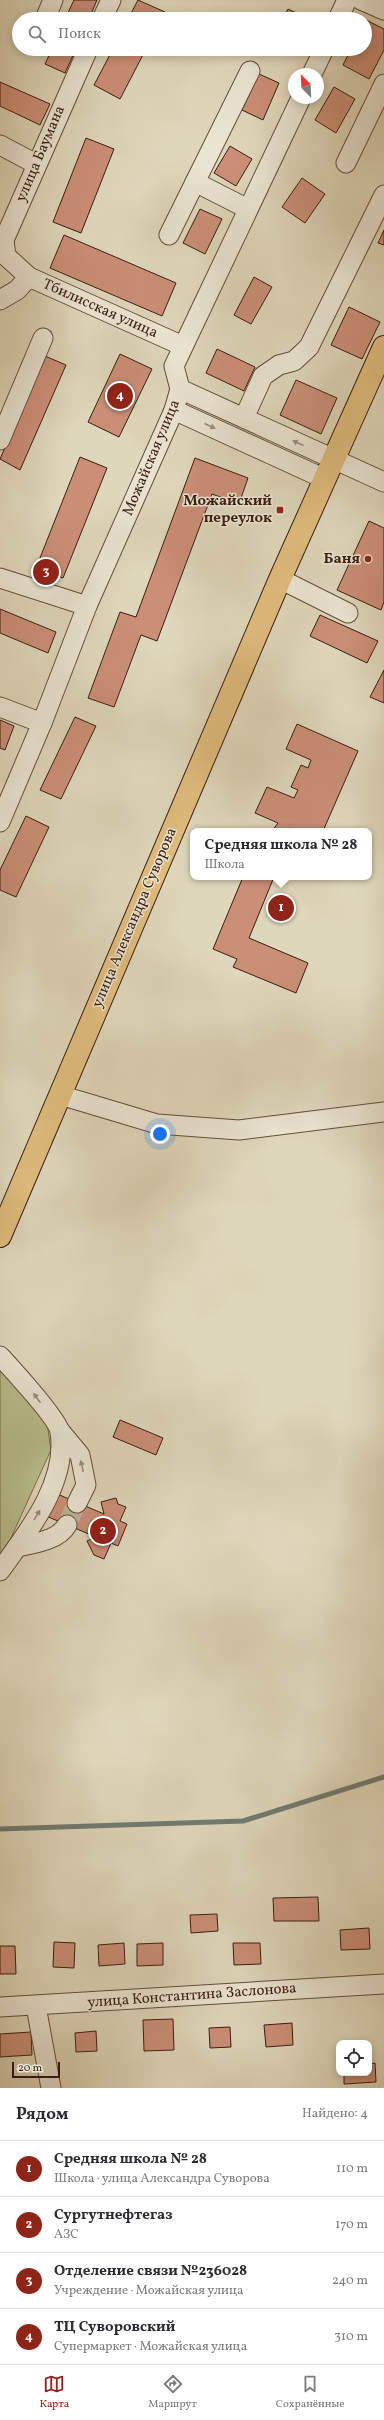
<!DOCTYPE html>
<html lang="ru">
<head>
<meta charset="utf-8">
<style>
	:root { --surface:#fff; --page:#f2f2f3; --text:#2b2b33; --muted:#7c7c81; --line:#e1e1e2; --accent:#8f2418 }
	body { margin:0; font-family:Vollkorn,serif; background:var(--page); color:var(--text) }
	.controls { position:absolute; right:12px; bottom:12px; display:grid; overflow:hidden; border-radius:8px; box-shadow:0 2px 10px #0003 }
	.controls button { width:36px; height:36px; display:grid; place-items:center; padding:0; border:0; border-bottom:1px solid var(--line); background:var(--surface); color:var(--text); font:20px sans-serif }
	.compass { position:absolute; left:288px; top:68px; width:36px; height:36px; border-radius:50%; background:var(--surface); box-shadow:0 2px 10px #0003; rotate:336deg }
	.scale { position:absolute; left:12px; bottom:10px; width:48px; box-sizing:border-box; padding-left:4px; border:2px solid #3b1d0f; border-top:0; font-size:11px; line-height:14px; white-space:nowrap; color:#3b1d0f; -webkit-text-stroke:3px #eae5d3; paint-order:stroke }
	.you { position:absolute; left:160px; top:1134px; width:14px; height:14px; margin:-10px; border:3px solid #fff; border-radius:50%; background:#1a73e8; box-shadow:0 0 0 6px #1a73e833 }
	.badge { display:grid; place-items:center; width:26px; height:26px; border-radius:50%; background:var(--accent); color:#fff; font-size:13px; font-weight:700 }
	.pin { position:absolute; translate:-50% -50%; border:2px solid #fff; box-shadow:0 1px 4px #0006 }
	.popup { position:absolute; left:190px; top:828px; width:182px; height:52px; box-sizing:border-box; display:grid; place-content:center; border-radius:8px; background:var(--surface); filter:drop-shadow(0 1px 3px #0005); font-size:13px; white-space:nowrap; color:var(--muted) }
	.popup b { font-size:15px; color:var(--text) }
	.popup::after { content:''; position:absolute; left:50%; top:100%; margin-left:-8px; border:8px solid transparent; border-top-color:var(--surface) }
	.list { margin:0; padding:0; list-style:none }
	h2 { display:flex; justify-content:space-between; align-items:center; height:52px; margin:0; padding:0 16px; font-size:17px }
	h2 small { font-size:13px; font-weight:400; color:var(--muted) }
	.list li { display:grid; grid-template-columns:26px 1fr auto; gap:12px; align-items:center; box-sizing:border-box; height:56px; padding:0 16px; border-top:1px solid var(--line) }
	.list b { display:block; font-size:15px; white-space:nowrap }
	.list p { margin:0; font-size:13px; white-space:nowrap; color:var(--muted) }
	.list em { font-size:13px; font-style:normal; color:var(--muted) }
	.icon { flex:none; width:22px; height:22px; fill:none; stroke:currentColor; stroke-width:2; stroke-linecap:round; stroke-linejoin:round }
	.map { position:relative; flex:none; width:384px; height:2088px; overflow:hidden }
	.search { position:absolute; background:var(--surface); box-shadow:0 2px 10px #0003; left:12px; right:12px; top:12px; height:44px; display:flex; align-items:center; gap:10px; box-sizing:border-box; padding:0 14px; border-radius:22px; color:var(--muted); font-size:15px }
	.sheet { height:276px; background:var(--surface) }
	nav { display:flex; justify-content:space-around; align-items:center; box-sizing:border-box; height:56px; border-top:1px solid var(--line); background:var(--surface); font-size:11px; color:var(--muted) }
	nav a { display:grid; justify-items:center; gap:2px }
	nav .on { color:var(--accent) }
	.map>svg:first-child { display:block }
	.green { fill:#b8bd8c; stroke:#7a6d4e }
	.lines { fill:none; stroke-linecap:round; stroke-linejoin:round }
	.stream { stroke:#707b71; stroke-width:5 }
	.building { fill:#cb8f78; stroke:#3b1d0f }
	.minor-tunnel { stroke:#beb299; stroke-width:19; stroke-dasharray:19 10; stroke-linecap:butt }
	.minor-casing { stroke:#644c3a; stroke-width:21 }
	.major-casing { stroke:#3b1d0f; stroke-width:24 }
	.minor { stroke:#eae5d3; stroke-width:19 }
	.major { stroke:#e0bc7e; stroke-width:22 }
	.oneway { fill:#9b8b7b }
	.poi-dot { fill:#8f2418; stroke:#eae5d3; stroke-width:1.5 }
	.labels { text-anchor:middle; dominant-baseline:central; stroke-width:3; stroke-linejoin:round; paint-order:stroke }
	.street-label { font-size:15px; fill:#3b1d0f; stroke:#eae5d3 }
	.poi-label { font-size:15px; font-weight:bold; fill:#3b1d0f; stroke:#eae5d3; text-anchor:end }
</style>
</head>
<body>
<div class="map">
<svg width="384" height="2088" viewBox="0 0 384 2088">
	<rect width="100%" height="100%" fill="#dfd7bb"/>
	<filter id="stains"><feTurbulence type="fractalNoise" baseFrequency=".005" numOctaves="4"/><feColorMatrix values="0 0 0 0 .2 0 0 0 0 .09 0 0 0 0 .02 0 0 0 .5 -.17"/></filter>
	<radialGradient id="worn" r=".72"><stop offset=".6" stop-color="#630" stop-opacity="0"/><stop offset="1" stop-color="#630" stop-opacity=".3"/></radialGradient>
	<!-- green -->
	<path class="green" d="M 0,1364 L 47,1423 L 51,1450 L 0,1562 Z"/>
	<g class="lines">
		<!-- stream -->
		<path class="stream" d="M 0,1829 L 243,1821 L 384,1777"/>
	</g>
	<!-- building -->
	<g class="building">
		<path d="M 74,0 L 97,0 L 89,19 L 65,19 Z"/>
		<path d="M 138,0 L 165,12 L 162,19 L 128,19 Z"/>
		<path d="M 288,9 L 309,19 L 283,19 Z"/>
		<path d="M 366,20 L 384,29 L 384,50 L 369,79 L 343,65 L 351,49 L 365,49 Z"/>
		<path d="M 52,49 L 76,49 L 65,73 L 45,64 Z"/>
		<path d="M 113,49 L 146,49 L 120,99 L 94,85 Z"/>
		<path d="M 259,74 L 279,83 L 263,120 L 242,110 Z"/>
		<path d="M 0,82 L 50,104 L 40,125 L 0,106 Z"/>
		<path d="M 334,87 L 355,99 L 336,133 L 315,120 Z"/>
		<path d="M 86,138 L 114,149 L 81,233 L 53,222 Z"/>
		<path d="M 230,146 L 252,159 L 236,186 L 214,173 Z"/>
		<path d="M 302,178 L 325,194 L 305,223 L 282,207 Z"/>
		<path d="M 200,209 L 222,219 L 205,254 L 183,243 Z"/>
		<path d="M 384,230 L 384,245 L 378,243 Z"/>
		<path d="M 64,235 L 176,283 L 162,316 L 50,268 Z"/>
		<path d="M 254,277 L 272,287 L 251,324 L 234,315 Z"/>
		<path d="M 349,307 L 380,322 L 362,359 L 331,345 Z"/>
		<path d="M 217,349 L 255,367 L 244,391 L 206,373 Z"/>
		<path d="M 120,354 L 152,369 L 119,437 L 88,422 Z"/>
		<path d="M 45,356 L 66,365 L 20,470 L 0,459 Z"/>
		<path d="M 296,380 L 337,398 L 321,434 L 280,415 Z"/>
		<path d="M 80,457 L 107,468 L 63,578 L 36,568 Z"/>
		<path d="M 195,458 L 248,478 L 239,504 L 212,494 L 157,641 L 141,635 L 114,707 L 88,698 L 120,612 L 136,617 Z"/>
		<path d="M 369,521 L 384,528 L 384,602 L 381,610 L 337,590 Z"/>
		<path d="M 0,609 L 56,632 L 48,653 L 0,633 Z"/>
		<path d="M 320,615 L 378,641 L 367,663 L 310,636 Z"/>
		<path d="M 384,670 L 384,703 L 370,697 Z"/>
		<path d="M 75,717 L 96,726 L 61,799 L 40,790 Z"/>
		<path d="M 0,720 L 14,726 L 5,750 L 0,748 Z"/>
		<path d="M 297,724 L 358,751 L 323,831 L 296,831 L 289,828 L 287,831 L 272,831 L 278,823 L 255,813 L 267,787 L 294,798 L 298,790 L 291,787 L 301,765 L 308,768 L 311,760 L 286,749 Z"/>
		<path d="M 26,816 L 49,827 L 16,897 L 0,890 L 0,870 Z"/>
		<path d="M 243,877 L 274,877 L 249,938 L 308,963 L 296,993 L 233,967 L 237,959 L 213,949 Z"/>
		<path d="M 120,1420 L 163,1438 L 156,1455 L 113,1437 Z"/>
		<path d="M 55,1493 L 104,1514 L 101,1502 L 116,1498 L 118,1504 L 126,1507 L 120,1521 L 127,1524 L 118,1546 L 111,1543 L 104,1559 L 94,1555 L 87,1541 L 96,1537 L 46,1516 Z"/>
		<path d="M 318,1897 L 319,1921 L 274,1921 L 273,1898 Z"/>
		<path d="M 217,1914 L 218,1931 L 191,1933 L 190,1915 Z"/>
		<path d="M 369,1928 L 370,1949 L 341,1950 L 340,1930 Z"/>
		<path d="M 54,1942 L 75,1943 L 74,1968 L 53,1967 Z"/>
		<path d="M 124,1943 L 125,1964 L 99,1966 L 98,1945 Z"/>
		<path d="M 163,1943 L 163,1965 L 137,1966 L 137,1944 Z"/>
		<path d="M 233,1943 L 260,1943 L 261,1964 L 234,1965 Z"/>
		<path d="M 0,1946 L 15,1946 L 16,1974 L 0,1974 Z"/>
		<path d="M 173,2019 L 174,2050 L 144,2051 L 143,2020 Z"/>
		<path d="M 292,2023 L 293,2045 L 266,2047 L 264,2025 Z"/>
		<path d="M 230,2027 L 231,2047 L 210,2048 L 209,2028 Z"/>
		<path d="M 96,2031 L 97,2051 L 76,2052 L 75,2033 Z"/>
		<path d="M 31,2032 L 32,2055 L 0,2057 L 0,2034 Z"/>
		<path d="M 375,2063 L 376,2082 L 344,2084 L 344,2073 L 369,2073 L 369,2064 Z"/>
	</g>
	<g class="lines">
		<!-- minor-tunnel -->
		<path class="minor-tunnel" d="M 67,1525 L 77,1503"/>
		<defs>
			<g id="minor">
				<path d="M 361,0 L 384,10"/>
				<path d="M 45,19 L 53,0"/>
				<path d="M 102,19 L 111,0"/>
				<path d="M 338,19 L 347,0"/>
				<path d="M 88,49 L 4,240 L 6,256 L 29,277 L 183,346"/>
				<path d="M 312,74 L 324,49"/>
				<path d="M 0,145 L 36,164"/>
				<path d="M 346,163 L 384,84"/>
				<path d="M 195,182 L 248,209"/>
				<path d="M 169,235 L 250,71"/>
				<path d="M 0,300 L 17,290 L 29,277"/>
				<path d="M 180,389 L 384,482"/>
				<path d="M 174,410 L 325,479"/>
				<path d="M 244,418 L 263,376 L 279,365 L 294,361 L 309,347 L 384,195"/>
				<path d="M 0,440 L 43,338"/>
				<path d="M 0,578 L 87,606"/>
				<path d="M 280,579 L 348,613"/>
				<path d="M 0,707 L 42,723"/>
				<path d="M 0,822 L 42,723 L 87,606 L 174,410 L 180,389 L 174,366 L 301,98"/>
				<path d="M 60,1095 L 157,1124 L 239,1130 L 384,1112"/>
				<path d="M 0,1356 C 11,1368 58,1419 60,1432 C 68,1483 27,1533 0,1571"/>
				<path d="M 60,1431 L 80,1455 L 86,1485 L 77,1503"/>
				<path d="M 17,1547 C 33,1544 59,1540 67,1525"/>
				<path d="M 36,2006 L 51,2088"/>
				<path d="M 0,2007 L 384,1984"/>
			</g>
			<path id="major" d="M 0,1236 L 280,579 L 384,347"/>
		</defs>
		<!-- minor casing -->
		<use href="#minor" class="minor-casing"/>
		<!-- major casing -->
		<use href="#major" class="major-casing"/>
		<!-- minor -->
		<use href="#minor" class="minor"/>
		<!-- major -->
		<use href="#major" class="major"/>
	</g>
	<!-- one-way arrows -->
	<defs><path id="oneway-solid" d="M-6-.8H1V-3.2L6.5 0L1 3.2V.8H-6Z"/></defs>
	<g class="oneway">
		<use href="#oneway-solid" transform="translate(210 426) rotate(24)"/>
		<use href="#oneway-solid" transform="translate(298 443) rotate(-155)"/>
		<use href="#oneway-solid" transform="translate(37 1398) rotate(-126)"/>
		<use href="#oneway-solid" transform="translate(82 1466) rotate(-102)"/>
		<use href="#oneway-solid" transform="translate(37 1515) rotate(-59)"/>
	</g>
	<!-- markers -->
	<g class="poi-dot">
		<rect x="276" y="506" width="8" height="8" rx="2"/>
		<circle cx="368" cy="559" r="4"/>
	</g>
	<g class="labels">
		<!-- street labels -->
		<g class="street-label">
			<text transform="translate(41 154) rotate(-67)">улица Баумана</text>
			<text transform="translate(100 309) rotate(24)">Тбилисская улица</text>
			<text transform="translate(152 458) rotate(-67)">Можайская улица</text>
			<text transform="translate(135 918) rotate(-67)">улица Александра Суворова</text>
			<text transform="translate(192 1996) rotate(-4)">улица Константина Заслонова</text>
		</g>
		<!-- poi labels -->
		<g class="poi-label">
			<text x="272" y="501">Можайский<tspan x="272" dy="17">переулок</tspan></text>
			<text x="360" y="559">Баня</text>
		</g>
	</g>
	<rect width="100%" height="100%" filter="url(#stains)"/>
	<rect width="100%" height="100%" fill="url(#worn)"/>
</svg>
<div class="controls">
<button><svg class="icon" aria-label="locate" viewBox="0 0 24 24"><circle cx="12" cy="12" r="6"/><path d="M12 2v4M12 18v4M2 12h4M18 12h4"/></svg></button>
</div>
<svg class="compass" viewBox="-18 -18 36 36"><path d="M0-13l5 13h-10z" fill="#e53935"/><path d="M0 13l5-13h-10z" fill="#7c7c81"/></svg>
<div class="scale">20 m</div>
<div class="you"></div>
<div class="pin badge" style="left:281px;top:908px">1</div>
<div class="popup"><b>Средняя школа № 28</b>Школа</div>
<div class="pin badge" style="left:103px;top:1531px">2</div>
<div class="pin badge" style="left:46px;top:572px">3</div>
<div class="pin badge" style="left:120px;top:396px">4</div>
<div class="search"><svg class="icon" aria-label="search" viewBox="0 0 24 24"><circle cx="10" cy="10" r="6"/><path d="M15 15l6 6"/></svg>Поиск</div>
</div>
<section class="sheet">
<h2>Рядом<small>Найдено: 4</small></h2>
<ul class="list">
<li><span class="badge">1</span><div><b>Средняя школа № 28</b><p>Школа · улица Александра Суворова</p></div><em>110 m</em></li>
<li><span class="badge">2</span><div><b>Сургутнефтегаз</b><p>АЗС</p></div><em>170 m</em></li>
<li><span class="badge">3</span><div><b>Отделение связи №236028</b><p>Учреждение · Можайская улица</p></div><em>240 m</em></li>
<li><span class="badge">4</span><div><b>ТЦ Суворовский</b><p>Супермаркет · Можайская улица</p></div><em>310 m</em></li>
</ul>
</section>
<nav>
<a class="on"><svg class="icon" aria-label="map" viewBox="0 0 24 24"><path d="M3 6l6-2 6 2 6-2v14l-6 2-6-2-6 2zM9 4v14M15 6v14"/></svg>Карта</a>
<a><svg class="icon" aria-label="directions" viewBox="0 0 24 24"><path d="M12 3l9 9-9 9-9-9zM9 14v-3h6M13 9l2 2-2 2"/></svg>Маршрут</a>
<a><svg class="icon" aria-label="saved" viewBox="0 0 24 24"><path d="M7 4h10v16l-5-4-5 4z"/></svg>Сохранённые</a>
</nav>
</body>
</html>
